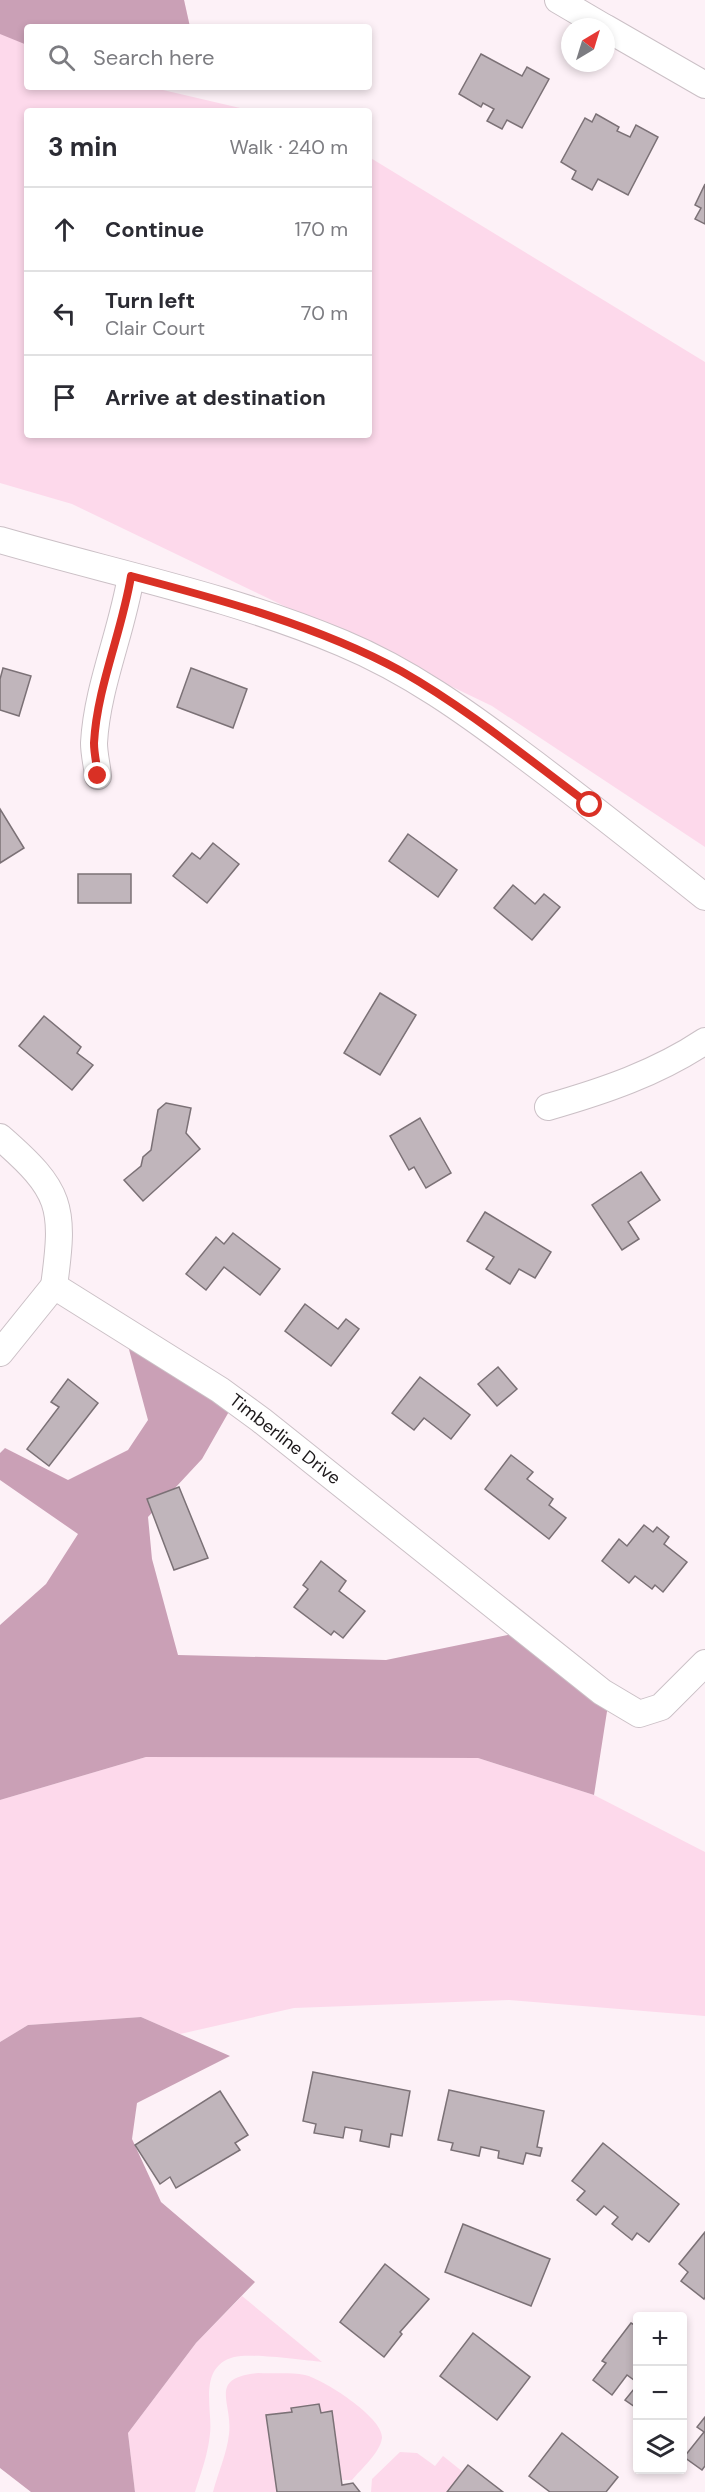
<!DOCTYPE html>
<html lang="en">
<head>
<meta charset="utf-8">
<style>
	:root { --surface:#fff; --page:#f2f2f3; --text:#2b2b33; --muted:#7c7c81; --line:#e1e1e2 }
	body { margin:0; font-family:"DM Sans",sans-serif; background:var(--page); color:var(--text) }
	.controls { position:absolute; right:18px; bottom:18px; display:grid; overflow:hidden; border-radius:6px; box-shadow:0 3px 9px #0003 }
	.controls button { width:54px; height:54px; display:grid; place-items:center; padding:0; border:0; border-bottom:2px solid var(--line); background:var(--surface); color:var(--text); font:30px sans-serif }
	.compass { position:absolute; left:561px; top:18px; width:54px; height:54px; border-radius:50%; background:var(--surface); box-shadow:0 3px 9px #0003; rotate:38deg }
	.stop { position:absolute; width:18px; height:18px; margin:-14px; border:4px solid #d93025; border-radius:50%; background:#fff }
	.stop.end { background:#d93025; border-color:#fff; box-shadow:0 2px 6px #0008 }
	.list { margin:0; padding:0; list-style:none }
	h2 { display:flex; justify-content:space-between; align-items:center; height:78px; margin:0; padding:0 24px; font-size:26px }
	h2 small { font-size:20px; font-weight:400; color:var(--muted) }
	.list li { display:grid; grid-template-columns:39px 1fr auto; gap:18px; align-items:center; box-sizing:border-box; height:84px; padding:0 24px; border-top:2px solid var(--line) }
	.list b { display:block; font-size:22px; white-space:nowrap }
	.list p { margin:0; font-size:20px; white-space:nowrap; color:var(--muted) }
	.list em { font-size:20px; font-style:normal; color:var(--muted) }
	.icon { flex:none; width:33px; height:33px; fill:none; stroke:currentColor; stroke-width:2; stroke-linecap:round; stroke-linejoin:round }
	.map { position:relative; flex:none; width:705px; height:2492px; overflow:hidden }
	.search { position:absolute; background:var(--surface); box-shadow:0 3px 9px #0003; left:24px; top:24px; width:348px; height:66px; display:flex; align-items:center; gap:15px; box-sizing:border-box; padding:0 21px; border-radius:6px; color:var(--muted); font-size:22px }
	.panel { position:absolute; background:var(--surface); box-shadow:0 3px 9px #0003; left:24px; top:108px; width:348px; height:330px; border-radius:6px }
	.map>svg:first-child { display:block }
	.green { fill:#fdd9eb }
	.forest { fill:#caa0b6 }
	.building { fill:#c0b5bb; stroke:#7b7176; stroke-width:1.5 }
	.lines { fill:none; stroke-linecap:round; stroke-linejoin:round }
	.minor-casing { stroke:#cbc0c6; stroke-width:28 }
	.minor { stroke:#fff; stroke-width:26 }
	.route { stroke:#d93025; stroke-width:8 }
	.labels { text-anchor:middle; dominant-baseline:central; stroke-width:4.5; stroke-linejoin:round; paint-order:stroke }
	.street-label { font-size:18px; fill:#1c181a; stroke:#fff }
</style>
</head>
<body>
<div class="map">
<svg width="705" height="2492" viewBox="0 0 705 2492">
	<rect width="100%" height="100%" fill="#fdf1f7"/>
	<!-- green -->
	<g class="green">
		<path d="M 0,0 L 184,0 L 190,27 L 27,27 L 27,87 L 164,87 L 163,90 L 253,111 L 27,111 L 27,435 L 369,435 L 369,157 L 705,362 L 705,847 L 492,706 L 72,504 L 0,483 Z"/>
		<path d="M 146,1757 L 478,1758 L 594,1795 L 705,1852 L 705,2016 L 509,2000 L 294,2008 L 180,2034 L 141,2017 L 28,2025 L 0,2042 L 0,1800 Z"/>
		<path d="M 242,2296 L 322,2362 C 302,2360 252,2353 234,2357 C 197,2367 213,2410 210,2434 C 208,2454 201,2473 195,2492 L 135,2492 L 128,2433 L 196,2343 Z"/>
		<path d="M 258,2373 C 273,2374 290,2372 305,2375 C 323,2379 384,2418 382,2438 C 380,2453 361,2469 352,2480 L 342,2480 L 332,2411 L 321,2413 L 319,2404 L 291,2408 L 292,2412 L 266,2416 L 277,2492 L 213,2492 C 218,2473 227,2453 229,2434 C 233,2402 207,2378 258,2373 Z"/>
		<path d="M 400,2452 L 417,2453 L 435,2466 L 443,2456 L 463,2472 L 447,2492 L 371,2492 L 372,2479 Z"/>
	</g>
	<!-- forest -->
	<g class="forest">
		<path d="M 0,0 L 184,0 L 190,27 L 27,27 L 27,45 L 0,34 Z"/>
		<path d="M 127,1342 L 231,1408 L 202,1459 L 148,1517 L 152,1559 L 178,1655 L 386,1660 L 512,1634 L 608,1705 L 594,1795 L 478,1758 L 146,1757 L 0,1800 L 0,1625 L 46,1584 L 78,1534 L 0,1480 L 0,1453 L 5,1448 L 68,1480 L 128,1450 L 148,1420 Z"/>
		<path d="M 141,2017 L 230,2056 L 137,2103 L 132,2139 L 161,2202 L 255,2282 L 196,2343 L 128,2433 L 135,2492 L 31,2492 L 0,2468 L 0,2042 L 28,2025 Z"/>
	</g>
	<!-- building -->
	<g class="building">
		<path d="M 481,54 L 522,76 L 527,67 L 549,79 L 522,128 L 507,120 L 502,129 L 487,121 L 494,109 L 483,103 L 481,107 L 459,94 Z"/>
		<path d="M 596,114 L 619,127 L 617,131 L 630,137 L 636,125 L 658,137 L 628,195 L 598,179 L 592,190 L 572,179 L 576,171 L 561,162 L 585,118 L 592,122 Z"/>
		<path d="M 705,184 L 705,224 L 695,219 L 701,208 L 695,205 Z"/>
		<path d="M 3,668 L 31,676 L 19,716 L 0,710 L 0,679 Z"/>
		<path d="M 191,668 L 247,689 L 233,728 L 177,707 Z"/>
		<path d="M 0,809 L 24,848 L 0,863 Z"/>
		<path d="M 408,834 L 457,870 L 438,897 L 389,861 Z"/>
		<path d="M 213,843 L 239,864 L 207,903 L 173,876 L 192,853 L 200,859 Z"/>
		<rect x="78" y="874" width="53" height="29"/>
		<path d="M 513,885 L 535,904 L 544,894 L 560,907 L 532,940 L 494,908 Z"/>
		<path d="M 380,993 L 416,1015 L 380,1075 L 344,1053 Z"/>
		<path d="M 44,1016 L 81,1047 L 77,1053 L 93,1065 L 72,1090 L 19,1046 Z"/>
		<path d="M 166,1103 L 191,1108 L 186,1133 L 200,1149 L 143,1201 L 124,1180 L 141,1166 L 143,1157 L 151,1150 L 158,1110 Z"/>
		<path d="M 420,1118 L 451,1173 L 426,1188 L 414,1167 L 409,1170 L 390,1136 Z"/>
		<path d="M 641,1172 L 660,1200 L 628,1222 L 639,1239 L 622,1250 L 592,1205 Z"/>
		<path d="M 485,1212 L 551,1252 L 535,1278 L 519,1269 L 510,1284 L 486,1269 L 494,1257 L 467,1241 Z"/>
		<path d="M 233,1233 L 280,1269 L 260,1295 L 224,1267 L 206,1290 L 186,1274 L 216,1237 L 224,1244 Z"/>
		<path d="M 305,1304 L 338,1329 L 346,1319 L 359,1329 L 331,1366 L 285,1331 Z"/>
		<path d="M 498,1367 L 517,1389 L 497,1406 L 478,1384 Z"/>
		<path d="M 420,1377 L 470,1415 L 451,1439 L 424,1418 L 414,1430 L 392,1413 Z"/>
		<path d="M 68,1379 L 98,1403 L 49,1466 L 27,1449 L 59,1407 L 51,1402 Z"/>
		<path d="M 511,1455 L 533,1472 L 527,1479 L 553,1499 L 549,1505 L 566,1518 L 549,1539 L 485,1489 Z"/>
		<path d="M 179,1487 L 208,1558 L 174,1570 L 147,1499 Z"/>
		<path d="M 644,1525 L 653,1532 L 657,1527 L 669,1537 L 664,1544 L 687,1562 L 663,1592 L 655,1585 L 652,1589 L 635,1576 L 629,1583 L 602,1561 L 619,1539 L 627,1546 Z"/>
		<path d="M 321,1561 L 346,1581 L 339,1591 L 365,1611 L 343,1638 L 334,1631 L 331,1635 L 294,1607 L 308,1589 L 303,1585 Z"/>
		<path d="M 313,2072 L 410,2091 L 402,2136 L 391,2134 L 389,2147 L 360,2141 L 362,2130 L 345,2127 L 343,2138 L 314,2133 L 316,2124 L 303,2121 Z"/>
		<path d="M 449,2090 L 544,2111 L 537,2147 L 542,2148 L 540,2156 L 526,2153 L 523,2164 L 498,2158 L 499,2151 L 481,2147 L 479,2156 L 451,2150 L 453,2143 L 438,2140 Z"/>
		<path d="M 220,2091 L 248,2135 L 235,2143 L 240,2150 L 176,2188 L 170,2177 L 160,2184 L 135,2145 Z"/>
		<path d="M 603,2143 L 679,2204 L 649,2242 L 637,2233 L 632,2240 L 612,2224 L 618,2217 L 604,2206 L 596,2215 L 577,2200 L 585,2191 L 572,2181 Z"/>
		<path d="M 463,2224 L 550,2259 L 531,2306 L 445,2272 Z"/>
		<path d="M 705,2232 L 705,2297 L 704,2299 L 681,2281 L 688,2272 L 679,2264 Z"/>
		<path d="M 385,2264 L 429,2299 L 400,2332 L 402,2334 L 384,2357 L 340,2322 Z"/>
		<path d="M 631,2323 L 638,2327 L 638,2383 L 627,2375 L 612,2395 L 593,2380 L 606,2363 L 602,2361 Z"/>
		<path d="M 473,2333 L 530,2377 L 497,2420 L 440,2376 Z"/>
		<path d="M 638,2384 L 638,2409 L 625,2400 Z"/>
		<path d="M 319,2404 L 321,2413 L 332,2411 L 342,2485 L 353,2483 L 360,2492 L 277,2492 L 266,2415 L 292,2412 L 291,2408 Z"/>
		<path d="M 705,2417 L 705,2466 L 702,2470 L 684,2457 L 704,2432 L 697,2427 Z"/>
		<path d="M 562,2433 L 618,2477 L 606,2492 L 550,2492 L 529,2476 Z"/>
		<path d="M 468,2465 L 503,2492 L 447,2492 Z"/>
	</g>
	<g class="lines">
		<defs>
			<g id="minor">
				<path d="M 558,0 L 604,27"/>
				<path d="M 606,28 L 705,85"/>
				<path d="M 0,540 C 114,573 233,597 342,643 C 409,671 466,712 523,755 C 585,801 645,849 705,897"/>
				<path d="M 98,776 C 97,765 94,754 94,743 C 97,687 122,632 131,576"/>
				<path d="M 548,1107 C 604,1091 657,1073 705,1041"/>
				<path d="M 0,1137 C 62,1191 65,1206 54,1286 L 220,1390 L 261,1420 L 602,1692 L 639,1714 L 661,1707 L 705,1663"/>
				<path d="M 0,1353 L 54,1286"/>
			</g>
		</defs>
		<!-- minor casing -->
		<use href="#minor" class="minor-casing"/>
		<!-- minor -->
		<use href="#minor" class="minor"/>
	</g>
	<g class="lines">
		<!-- route -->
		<path class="route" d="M 98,776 C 97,765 94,754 94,743 C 97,687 122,632 131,576 C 222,600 318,626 401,671 C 468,709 528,759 590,805"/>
	</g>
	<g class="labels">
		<!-- street labels -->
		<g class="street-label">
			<text transform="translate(285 1439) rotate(38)">Timberline Drive</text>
		</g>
	</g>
</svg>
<div class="controls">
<button>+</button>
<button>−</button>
<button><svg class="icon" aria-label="layers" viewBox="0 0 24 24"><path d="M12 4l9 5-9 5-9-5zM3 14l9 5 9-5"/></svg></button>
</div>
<svg class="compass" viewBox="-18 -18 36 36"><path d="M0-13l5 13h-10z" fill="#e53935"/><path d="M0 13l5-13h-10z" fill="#7c7c81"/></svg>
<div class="stop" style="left:590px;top:805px"></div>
<div class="stop end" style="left:98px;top:776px"></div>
<div class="search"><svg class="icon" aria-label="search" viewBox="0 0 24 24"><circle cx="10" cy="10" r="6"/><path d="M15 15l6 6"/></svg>Search here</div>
<section class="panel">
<h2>3 min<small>Walk · 240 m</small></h2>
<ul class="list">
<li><svg class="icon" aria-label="ahead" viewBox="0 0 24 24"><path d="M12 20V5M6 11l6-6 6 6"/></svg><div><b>Continue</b></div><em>170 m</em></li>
<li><svg class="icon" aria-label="left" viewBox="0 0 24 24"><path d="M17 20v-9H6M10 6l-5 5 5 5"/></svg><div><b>Turn left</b><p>Clair Court</p></div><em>70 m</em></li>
<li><svg class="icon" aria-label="arrive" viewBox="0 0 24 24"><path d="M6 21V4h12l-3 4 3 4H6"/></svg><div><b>Arrive at destination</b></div></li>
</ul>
</section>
</div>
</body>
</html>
